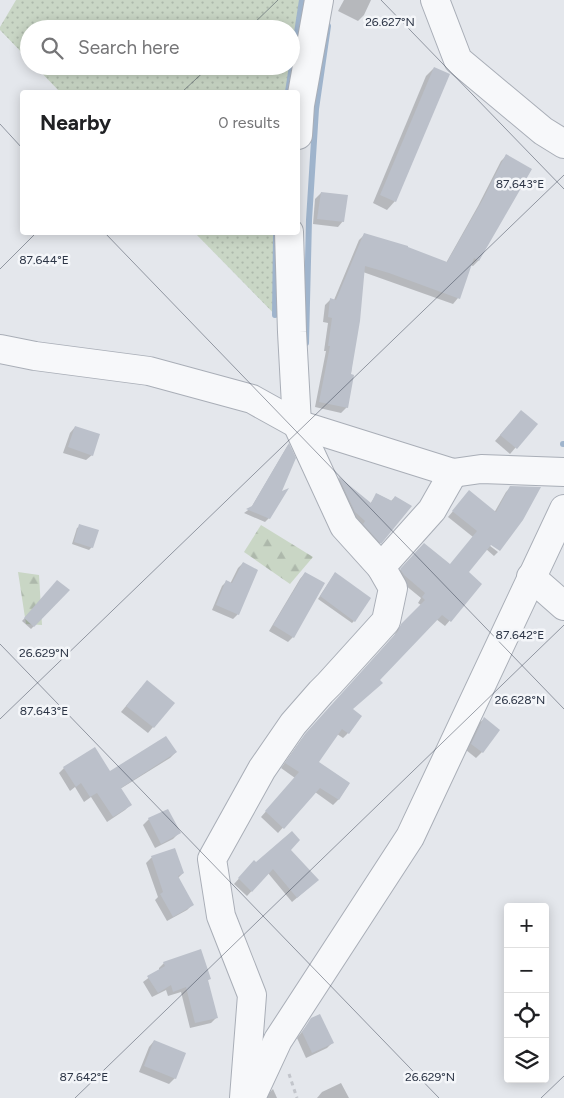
<!DOCTYPE html>
<html lang="en">
<head>
<meta charset="utf-8">
<style>
	:root { --surface:#fff; --page:#f2f2f2; --text:#202124; --muted:#757577; --line:#e0e0e0 }
	body { margin:0; font-family:Figtree,sans-serif; background:var(--page); color:var(--text) }
	.controls { position:absolute; right:15px; bottom:15px; display:grid; overflow:hidden; border-radius:5px; box-shadow:0 2px 12px #0003 }
	.controls button { width:45px; height:45px; display:grid; place-items:center; padding:0; border:0; border-bottom:1px solid var(--line); background:var(--surface); color:var(--text); font:25px sans-serif }
	.list { margin:0; padding:0; list-style:none }
	h2 { display:flex; justify-content:space-between; align-items:center; height:65px; margin:0; padding:0 20px; font-size:21px }
	h2 small { font-size:16px; font-weight:400; color:var(--muted) }
	.icon { flex:none; width:28px; height:28px; fill:none; stroke:currentColor; stroke-width:2; stroke-linecap:round; stroke-linejoin:round }
	.map { position:relative; flex:none; width:564px; height:1098px; overflow:hidden }
	.search { position:absolute; background:var(--surface); box-shadow:0 2px 12px #0003; left:20px; top:20px; width:280px; height:55px; display:flex; align-items:center; gap:12px; box-sizing:border-box; padding:0 18px; border-radius:28px; color:var(--muted); font-size:19px }
	.panel { position:absolute; background:var(--surface); box-shadow:0 2px 12px #0003; left:20px; top:90px; width:280px; height:145px; border-radius:5px }
	.map>svg:first-child { display:block }
	.grass { fill:url(#grass-dots) }
	.forest { fill:url(#forest-firs) }
	.shadow { fill:#0003 }
	.lines { fill:none; stroke-linecap:round; stroke-linejoin:round }
	.stream { stroke:#9fb4cc; stroke-width:6 }
	.building { fill:#bbc0ca }
	.minor-casing { stroke:#a9aeb7; stroke-width:30 }
	.path { stroke:#c2c5cb; stroke-width:3; stroke-dasharray:4 4; stroke-linecap:butt }
	.minor { stroke:#f7f8fa; stroke-width:28 }
	.ticks { fill:none; stroke:#2b3445; stroke-width:1; stroke-opacity:0.45 }
	.ticks-label { font-size:12px; text-anchor:middle; fill:#2b3445; stroke:#f4f6f9; stroke-width:5; stroke-linejoin:round; paint-order:stroke }
</style>
</head>
<body>
<div class="map">
<svg width="564" height="1098" viewBox="0 0 564 1098">
	<defs>
		<pattern id="grass-dots" width="8" height="8" patternUnits="userSpaceOnUse" patternTransform="scale(1.25)"><rect width="8" height="8" fill="#c9d6c5"/><path d="M2 2h.1M6 6h.1" fill="none" stroke="#adb8ab" stroke-width="1.8" stroke-linecap="round"/></pattern>
		<pattern id="forest-firs" width="22" height="20" patternUnits="userSpaceOnUse" patternTransform="scale(1.25)"><rect width="22" height="20" fill="#c9d6c5"/><path d="M5 1l3.5 6h-7zM16 11l3.5 6h-7z" fill="#adb8ab"/></pattern>
	</defs>
	<rect width="100%" height="100%" fill="#e4e7ec"/>
	<!-- grass -->
	<g class="grass">
		<path d="M 16,0 L 319,0 L 298,92 L 60,92 L 35,66 L 291,66 L 291,29 L 29,29 L 29,60 L 0,30 L 0,27 Z"/>
		<path d="M 195,233 L 289,233 L 292,332 Z"/>
	</g>
	<!-- forest -->
	<g class="forest">
		<path d="M 261,525 L 313,557 L 290,584 L 244,552 Z"/>
		<path d="M 18,572 L 39,575 L 42,625 L 26,624 Z"/>
	</g>
	<!-- shadow -->
	<g class="shadow">
		<path d="M 344,0 L 371,0 L 364,15 L 358,21 L 338,11 Z"/>
		<path d="M 434,68 L 395,201 L 387,210 L 373,203 L 426,76 Z"/>
		<path d="M 506,156 L 531,169 L 478,261 L 473,266 L 470,265 L 458,298 L 453,304 L 363,272 L 347,407 L 341,413 L 315,407 L 326,351 L 324,351 L 328,323 L 323,322 L 325,305 L 331,299 L 334,300 L 359,240 L 365,234 L 446,263 L 478,206 L 501,161 Z"/>
		<path d="M 321,193 L 343,221 L 338,227 L 313,224 L 315,199 Z"/>
		<path d="M 516,417 L 536,424 L 510,454 L 495,441 Z"/>
		<path d="M 75,427 L 92,455 L 86,460 L 63,453 L 70,433 Z"/>
		<path d="M 288,445 L 269,518 L 265,522 L 244,513 L 251,508 Z"/>
		<path d="M 338,478 L 370,504 L 377,494 L 391,501 L 395,497 L 380,543 L 377,546 L 360,528 L 362,525 L 352,516 L 335,480 Z"/>
		<path d="M 511,487 L 485,542 L 498,552 L 494,556 L 486,549 L 467,573 L 481,584 L 445,626 L 436,619 L 378,680 L 351,710 L 348,733 L 343,738 L 337,734 L 317,762 L 349,784 L 338,800 L 333,805 L 315,792 L 278,833 L 261,817 L 295,778 L 281,768 L 301,740 L 393,638 L 397,630 L 421,605 L 418,603 L 421,598 L 399,580 L 396,575 L 419,549 L 450,566 L 473,537 L 448,517 L 465,497 L 494,513 L 506,492 Z"/>
		<path d="M 80,526 L 92,547 L 89,550 L 72,544 L 77,528 Z"/>
		<path d="M 243,563 L 238,614 L 233,619 L 212,610 L 222,586 L 226,582 L 230,584 L 238,568 Z"/>
		<path d="M 305,573 L 293,637 L 288,642 L 269,631 L 300,579 Z"/>
		<path d="M 335,573 L 354,621 L 352,623 L 318,599 Z"/>
		<path d="M 55,584 L 69,590 L 31,629 L 22,621 Z"/>
		<path d="M 141,688 L 173,703 L 148,733 L 121,712 Z"/>
		<path d="M 484,719 L 482,752 L 476,758 L 466,750 L 478,724 Z"/>
		<path d="M 176,752 L 170,758 L 120,789 L 130,805 L 125,810 L 107,822 L 91,797 L 84,802 L 75,787 L 70,791 L 59,773 L 64,768 L 110,773 Z"/>
		<path d="M 149,819 L 179,833 L 173,839 L 155,848 L 143,825 Z"/>
		<path d="M 174,849 L 183,873 L 178,878 L 192,905 L 187,910 L 167,921 L 155,900 L 158,897 L 146,863 L 151,858 Z"/>
		<path d="M 289,850 L 313,884 L 292,902 L 268,873 L 247,896 L 234,884 L 254,862 L 256,864 Z"/>
		<path d="M 164,963 L 209,979 L 207,981 L 217,1017 L 211,1023 L 190,1028 L 181,992 L 168,996 L 166,990 L 152,997 L 143,982 L 159,970 L 159,968 Z"/>
		<path d="M 312,1019 L 332,1043 L 327,1048 L 306,1058 L 297,1038 Z"/>
		<path d="M 154,1041 L 175,1078 L 169,1084 L 139,1072 L 149,1047 Z"/>
		<path d="M 341,1083 L 349,1098 L 317,1098 L 322,1092 Z"/>
		<path d="M 273,1089 L 277,1098 L 266,1098 L 268,1094 Z"/>
	</g>
	<g class="lines">
		<!-- stream -->
		<g class="stream">
			<path d="M 288,92 L 302,0"/>
			<path d="M 275,315 L 276,236"/>
			<path d="M 306,343 L 309,220 L 316,109 L 328,26"/>
			<path d="M 563,444 L 564,444"/>
		</g>
	</g>
	<!-- building -->
	<g class="building">
		<path d="M 434,67 L 450,74 L 396,202 L 380,195 Z"/>
		<path d="M 506,154 L 532,169 L 479,261 L 474,258 L 460,299 L 389,273 L 365,266 L 360,321 L 351,374 L 354,375 L 348,408 L 319,402 L 330,346 L 328,346 L 332,318 L 328,317 L 330,298 L 336,300 L 364,233 L 408,246 L 408,247 L 447,262 L 483,199 Z"/>
		<path d="M 321,192 L 348,195 L 344,222 L 317,219 Z"/>
		<path d="M 521,410 L 538,424 L 517,449 L 500,435 Z"/>
		<path d="M 75,426 L 100,434 L 93,456 L 68,447 Z"/>
		<path d="M 289,443 L 296,458 L 282,491 L 289,488 L 270,519 L 246,509 L 252,506 Z"/>
		<path d="M 338,476 L 371,503 L 376,493 L 392,501 L 395,496 L 412,506 L 381,544 L 363,524 L 365,521 L 355,512 Z"/>
		<path d="M 510,486 L 541,487 L 523,520 L 500,551 L 491,545 L 469,572 L 482,584 L 451,622 L 442,615 L 380,680 L 383,683 L 353,709 L 362,716 L 349,734 L 342,729 L 319,762 L 350,783 L 339,800 L 320,788 L 284,829 L 265,811 L 299,772 L 285,763 L 305,734 L 398,631 L 401,624 L 425,600 L 422,597 L 425,593 L 404,575 L 400,569 L 424,543 L 450,564 L 477,531 L 452,511 L 469,490 L 496,512 Z"/>
		<path d="M 79,524 L 99,530 L 93,548 L 74,542 Z"/>
		<path d="M 243,562 L 258,570 L 239,615 L 216,605 L 226,580 L 232,583 Z"/>
		<path d="M 305,572 L 325,583 L 294,638 L 273,625 Z"/>
		<path d="M 335,572 L 371,598 L 355,622 L 320,596 Z"/>
		<path d="M 57,580 L 70,590 L 34,627 L 24,618 Z"/>
		<path d="M 147,680 L 175,703 L 154,728 L 126,706 Z"/>
		<path d="M 484,717 L 500,730 L 483,753 L 471,744 Z"/>
		<path d="M 166,736 L 177,752 L 121,788 L 132,805 L 113,817 L 97,793 L 90,797 L 81,783 L 76,787 L 63,767 L 95,747 L 110,771 Z"/>
		<path d="M 168,809 L 181,833 L 161,844 L 148,818 Z"/>
		<path d="M 292,831 L 300,840 L 291,850 L 319,880 L 297,898 L 273,869 L 252,892 L 238,878 L 254,860 L 256,862 Z"/>
		<path d="M 175,848 L 184,873 L 178,876 L 194,905 L 173,917 L 160,894 L 163,892 L 151,856 Z"/>
		<path d="M 201,949 L 211,979 L 208,980 L 218,1018 L 195,1023 L 186,987 L 173,992 L 171,985 L 158,993 L 147,976 L 165,966 L 163,962 Z"/>
		<path d="M 320,1014 L 334,1043 L 312,1053 L 302,1032 L 311,1018 Z"/>
		<path d="M 154,1040 L 186,1053 L 176,1079 L 144,1066 Z"/>
	</g>
	<g class="lines">
		<defs>
			<g id="minor">
				<path d="M 435,0 L 458,60 L 543,131 L 564,144"/>
				<path d="M 298,135 L 300,105 L 319,0"/>
				<path d="M 289,232 L 292,332 L 297,424 L 344,526 L 381,567 L 432,510 L 453,473"/>
				<path d="M 0,349 L 35,356 L 149,371 L 252,399 L 297,424 L 453,473 L 481,469 L 564,472"/>
				<path d="M 531,577 L 564,606"/>
				<path d="M 244,1098 L 252,995 L 221,916 L 212,859 L 262,769 L 293,724 L 321,692 L 329,684 L 386,621 L 393,588 L 381,567"/>
				<path d="M 251,1098 L 278,1040 L 410,837 L 564,509"/>
			</g>
		</defs>
		<!-- minor casing -->
		<use href="#minor" class="minor-casing"/>
		<!-- path -->
		<path class="path" d="M 289,1074 L 297,1098"/>
		<!-- minor -->
		<use href="#minor" class="minor"/>
	</g>
	<!-- ticks -->
	<path class="ticks" d="M 381,0 L 564,189M 248,29 L 278,0M 182,92 L 210,66M 0,124 L 22,148M 104,232 L 564,709M 0,269 L 37,232M 0,644 L 439,1098M 0,719 L 564,175M 75,1098 L 564,625M 541,1098 L 564,1076"/>
	<g class="ticks-label">
		<text x="390" y="26">26.627°N</text>
		<text x="520" y="188">87.643°E</text>
		<text x="44" y="264">87.644°E</text>
		<text x="520" y="639">87.642°E</text>
		<text x="44" y="657">26.629°N</text>
		<text x="520" y="704">26.628°N</text>
		<text x="44" y="715">87.643°E</text>
		<text x="430" y="1081">26.629°N</text>
		<text x="84" y="1081">87.642°E</text>
	</g>
</svg>
<div class="controls">
<button>+</button>
<button>−</button>
<button><svg class="icon" aria-label="locate" viewBox="0 0 24 24"><circle cx="12" cy="12" r="6"/><path d="M12 2v4M12 18v4M2 12h4M18 12h4"/></svg></button>
<button><svg class="icon" aria-label="layers" viewBox="0 0 24 24"><path d="M12 4l9 5-9 5-9-5zM3 14l9 5 9-5"/></svg></button>
</div>
<div class="search"><svg class="icon" aria-label="search" viewBox="0 0 24 24"><circle cx="10" cy="10" r="6"/><path d="M15 15l6 6"/></svg>Search here</div>
<section class="panel">
<h2>Nearby<small>0 results</small></h2>
<ul class="list">
</ul>
</section>
</div>
</body>
</html>
